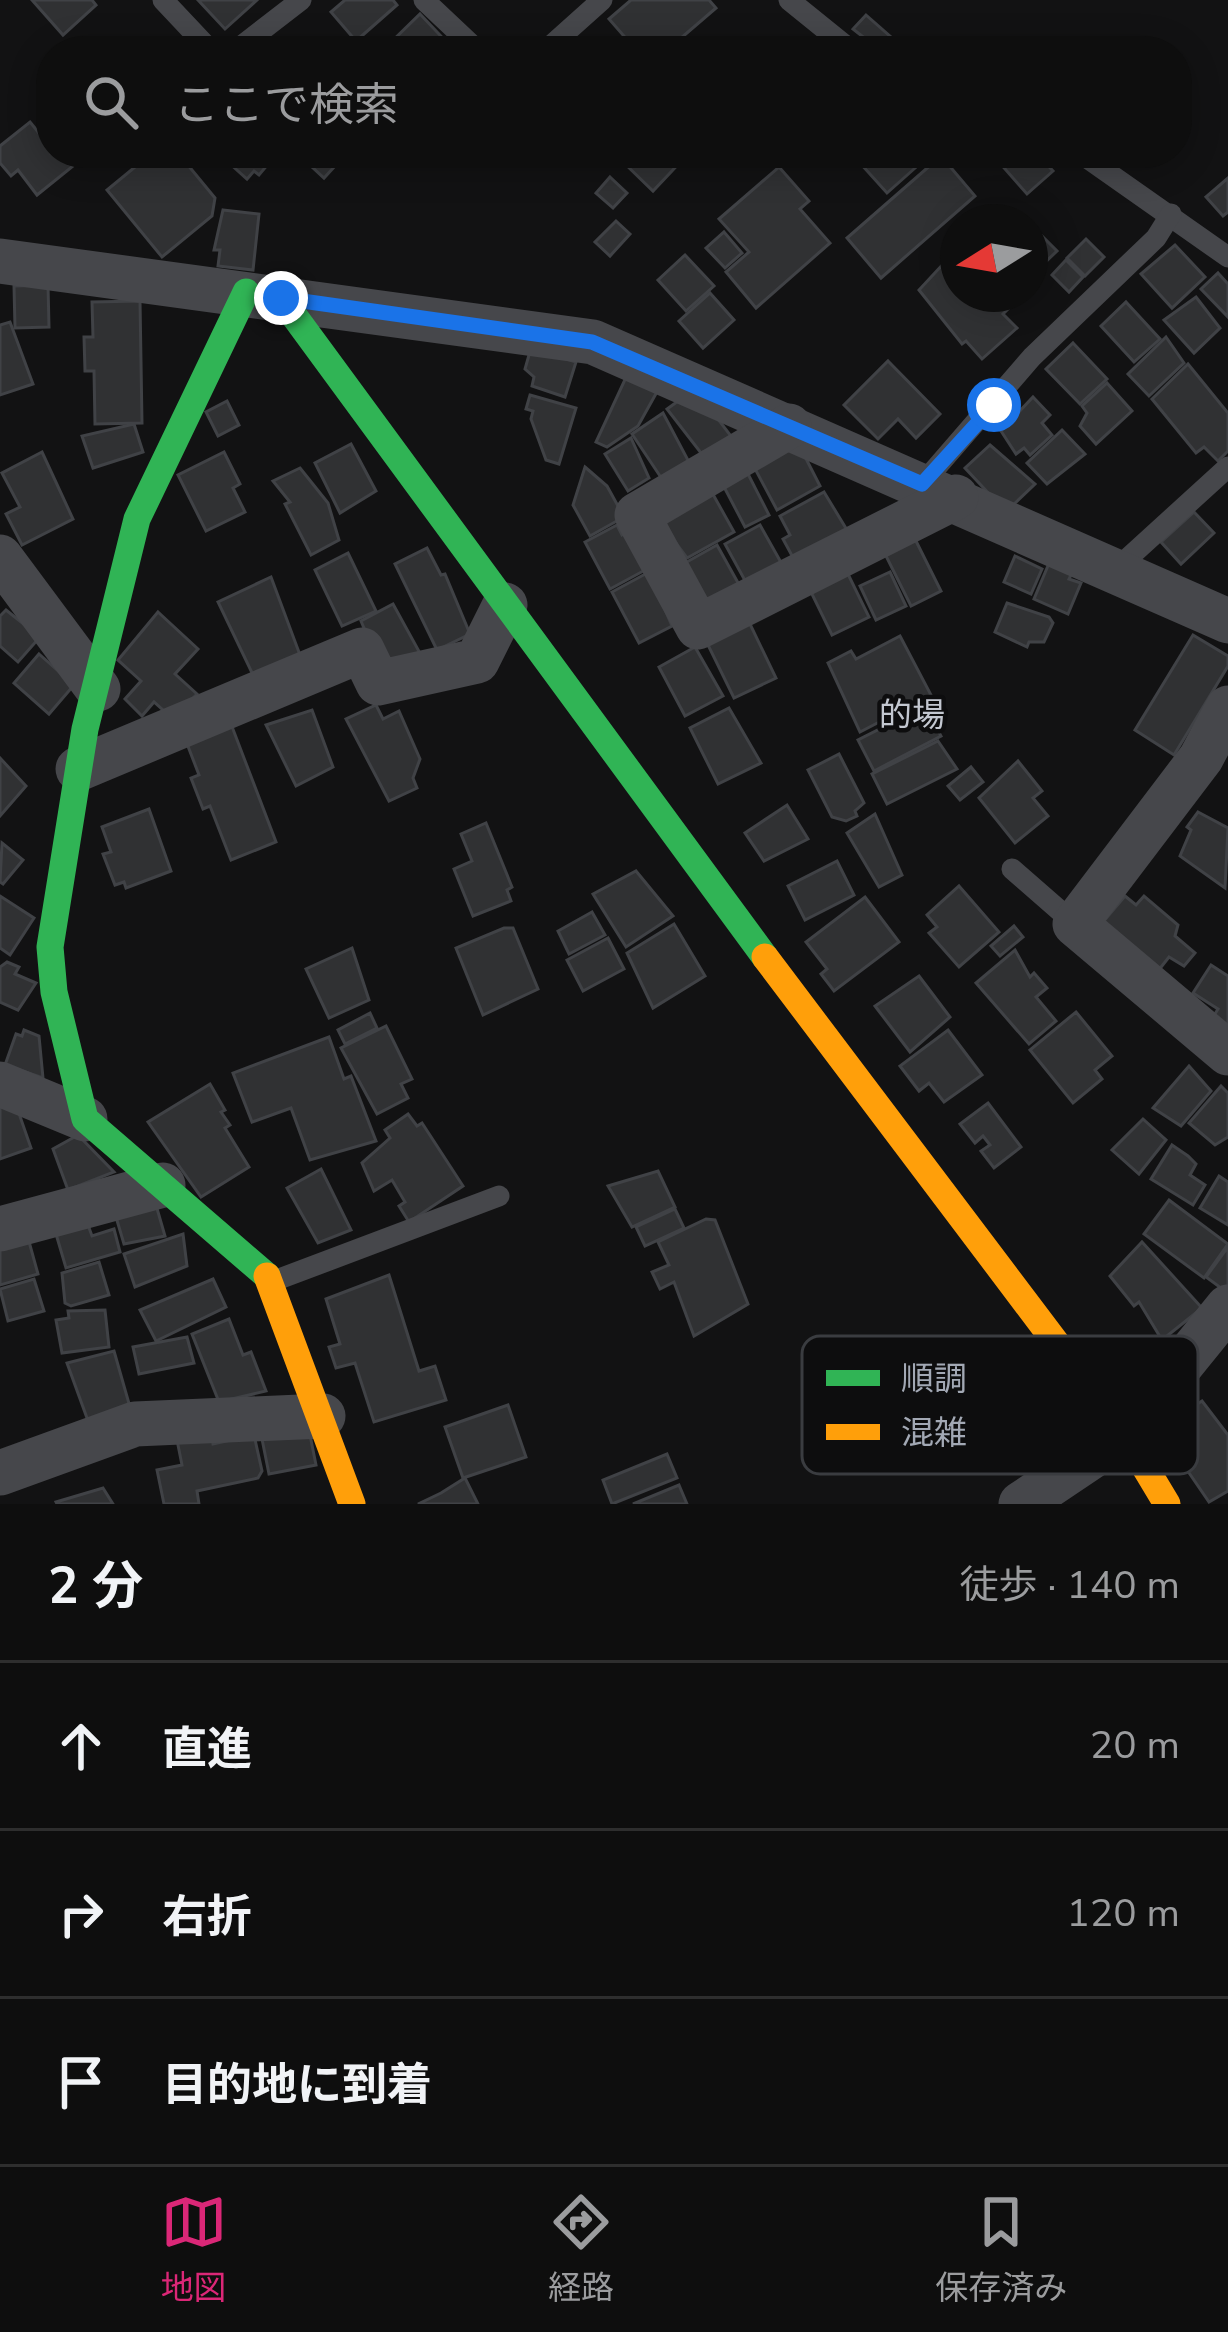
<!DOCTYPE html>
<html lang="ja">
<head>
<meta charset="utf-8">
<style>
	:root { --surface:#0e0e0e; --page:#171717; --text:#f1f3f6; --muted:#9b9c9e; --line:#2e2e2e; --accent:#db2777 }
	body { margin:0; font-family:"Nunito Sans","Noto Sans JP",sans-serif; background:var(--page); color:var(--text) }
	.compass { position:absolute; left:940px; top:204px; width:108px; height:108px; border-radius:50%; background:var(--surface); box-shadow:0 6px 30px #0003; rotate:259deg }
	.stop { position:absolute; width:36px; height:36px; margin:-27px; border:9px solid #1a73e8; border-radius:50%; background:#fff }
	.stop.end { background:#1a73e8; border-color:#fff; box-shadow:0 3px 12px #0008 }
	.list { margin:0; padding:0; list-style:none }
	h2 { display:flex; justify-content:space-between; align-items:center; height:156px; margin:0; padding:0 48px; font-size:51px }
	h2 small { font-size:39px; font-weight:400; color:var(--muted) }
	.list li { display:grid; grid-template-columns:78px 1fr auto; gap:36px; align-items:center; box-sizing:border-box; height:168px; padding:0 48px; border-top:3px solid var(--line) }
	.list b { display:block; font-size:45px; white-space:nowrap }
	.list em { font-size:39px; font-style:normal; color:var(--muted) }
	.icon { flex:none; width:66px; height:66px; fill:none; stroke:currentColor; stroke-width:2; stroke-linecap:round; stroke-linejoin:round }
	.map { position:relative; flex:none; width:1228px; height:1504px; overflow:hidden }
	.search { position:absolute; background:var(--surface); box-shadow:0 6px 30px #0003; left:36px; right:36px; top:36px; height:132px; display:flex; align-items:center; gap:30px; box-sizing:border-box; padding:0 42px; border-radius:48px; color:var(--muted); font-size:45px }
	.sheet { height:660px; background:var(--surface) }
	nav { display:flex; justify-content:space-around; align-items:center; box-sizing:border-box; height:168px; border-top:3px solid var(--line); background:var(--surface); font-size:33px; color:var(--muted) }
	nav a { display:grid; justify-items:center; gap:6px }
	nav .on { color:var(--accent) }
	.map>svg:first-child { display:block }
	.building { fill:#303133; stroke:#404246; stroke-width:3 }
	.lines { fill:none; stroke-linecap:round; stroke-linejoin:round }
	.lane { stroke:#46474b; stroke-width:21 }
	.street { stroke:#46474b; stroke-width:45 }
	.fast { stroke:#30b455; stroke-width:27 }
	.slow { stroke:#ff9f0a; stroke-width:27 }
	.route { stroke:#1a73e8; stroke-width:15 }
	.labels { text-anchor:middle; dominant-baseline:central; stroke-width:9; stroke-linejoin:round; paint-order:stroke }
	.neighbourhood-label { font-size:33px; fill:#c3c7d0; stroke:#0d0d0e }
	.key { fill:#0d0d0e; stroke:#3a3c40; stroke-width:3 }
	.key-label { font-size:33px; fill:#a2a8b4 }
</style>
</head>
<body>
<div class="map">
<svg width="1228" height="1504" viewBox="0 0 1228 1504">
	<rect width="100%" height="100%" fill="#121213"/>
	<!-- building -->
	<g class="building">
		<path d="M 32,0 L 92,0 L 96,5 L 63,35 Z"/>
		<path d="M 198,0 L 257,0 L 225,29 Z"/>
		<path d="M 345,0 L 393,0 L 397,5 L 356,41 L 331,12 Z"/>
		<path d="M 631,0 L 709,0 L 716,8 L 666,51 L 637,51 L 609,19 Z"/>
		<path d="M 420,14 L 455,51 L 382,51 Z"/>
		<path d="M 866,15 L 892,38 L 881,51 L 853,29 Z"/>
		<path d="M 30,122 L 43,138 L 51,131 L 51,153 L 88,154 L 37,195 L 18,170 L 11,176 L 0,163 L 0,146 Z"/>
		<path d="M 152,153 L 178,153 L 215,198 L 212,216 L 162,257 L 107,190 Z"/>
		<path d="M 237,153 L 269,153 L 274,157 L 259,175 L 254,171 L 247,179 L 228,162 Z"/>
		<path d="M 297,153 L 343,153 L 345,155 L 324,178 Z"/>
		<path d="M 601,153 L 686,153 L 687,155 L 653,191 L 621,160 L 615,166 Z"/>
		<path d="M 932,153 L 887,193 L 860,163 L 869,153 Z"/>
		<path d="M 991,153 L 1036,153 L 1053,171 L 1027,194 Z"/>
		<path d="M 941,156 L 975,196 L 881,278 L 847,238 Z"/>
		<path d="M 779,167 L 809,201 L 800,209 L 830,243 L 756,308 L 726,272 L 749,252 L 719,219 Z"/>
		<path d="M 610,177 L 627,193 L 613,208 L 596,193 Z"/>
		<path d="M 1228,178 L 1228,212 L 1223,216 L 1206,197 Z"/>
		<path d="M 223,210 L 259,214 L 253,270 L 218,266 L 220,250 L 214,250 Z"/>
		<path d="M 616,221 L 630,234 L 610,256 L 595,242 Z"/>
		<path d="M 1033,227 L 1057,251 L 1035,272 L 1030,266 Z"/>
		<path d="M 724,232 L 742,253 L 725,268 L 706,248 Z"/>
		<path d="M 1086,239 L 1104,257 L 1085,276 L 1067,258 Z"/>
		<path d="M 1175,245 L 1205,277 L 1172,308 L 1141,274 Z"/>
		<path d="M 958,248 L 958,294 L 1000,294 L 1011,306 L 1003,314 L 1017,328 L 982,359 L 966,341 L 962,344 L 919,290 Z"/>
		<path d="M 685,255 L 714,286 L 686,311 L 658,280 Z"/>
		<path d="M 1066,260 L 1083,277 L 1069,292 L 1052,275 Z"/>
		<path d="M 1218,273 L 1228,284 L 1228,317 L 1201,289 Z"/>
		<path d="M 48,285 L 49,327 L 15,328 L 14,286 Z"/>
		<path d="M 710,293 L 734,320 L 703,348 L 679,321 Z"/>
		<path d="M 1196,297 L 1220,328 L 1194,353 L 1164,320 Z"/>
		<path d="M 140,301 L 142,423 L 95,424 L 94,371 L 85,371 L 84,337 L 93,337 L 92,302 Z"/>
		<path d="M 1126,302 L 1160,339 L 1134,362 L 1101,326 Z"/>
		<path d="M 10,322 L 33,384 L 0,395 L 0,325 Z"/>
		<path d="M 1166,337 L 1184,363 L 1149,396 L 1128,374 Z"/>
		<path d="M 1073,343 L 1107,379 L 1080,404 L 1046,369 Z"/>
		<path d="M 531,348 L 576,362 L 565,397 L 532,386 L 534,377 L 525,369 Z"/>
		<path d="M 888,361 L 940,414 L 916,438 L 898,419 L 878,439 L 844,405 Z"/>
		<path d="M 1188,364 L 1228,413 L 1228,451 L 1218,461 L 1204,447 L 1196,453 L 1152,399 Z"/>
		<path d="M 628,373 L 658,390 L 638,426 L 607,447 L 596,442 Z"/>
		<path d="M 1107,383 L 1132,411 L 1096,444 L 1080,426 L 1087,413 L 1082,406 Z"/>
		<path d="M 530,395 L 576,408 L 559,464 L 546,460 L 531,419 L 533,411 L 526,409 Z"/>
		<path d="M 1033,397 L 1050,415 L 1042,423 L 1052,435 L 1030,455 L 1024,448 L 1016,454 L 1001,431 Z"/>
		<path d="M 681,399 L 708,406 L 734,440 L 701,453 L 667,409 Z"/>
		<path d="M 227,401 L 239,425 L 218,436 L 206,412 Z"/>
		<path d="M 663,413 L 690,464 L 664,482 L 632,434 Z"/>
		<path d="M 134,424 L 143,452 L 93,468 L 82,436 Z"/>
		<path d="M 1062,430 L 1085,454 L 1047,484 L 1027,463 Z"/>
		<path d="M 631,438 L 649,478 L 628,491 L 605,454 Z"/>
		<path d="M 351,444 L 376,491 L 340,513 L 315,463 Z"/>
		<path d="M 799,445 L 820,486 L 777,510 L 753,465 Z"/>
		<path d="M 990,445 L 1035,484 L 1012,506 L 993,498 L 965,468 Z"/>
		<path d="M 42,452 L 73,519 L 22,545 L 6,514 L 20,507 L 2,473 Z"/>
		<path d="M 224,452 L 240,484 L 233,488 L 245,512 L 206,531 L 178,475 Z"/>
		<path d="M 585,467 L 607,486 L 624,517 L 590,536 L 573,505 Z"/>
		<path d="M 300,468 L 328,503 L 339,540 L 311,555 L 285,504 L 290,502 L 273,481 Z"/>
		<path d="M 746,470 L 769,515 L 745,527 L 722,483 Z"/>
		<path d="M 710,489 L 734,532 L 687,558 L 664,527 L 664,516 Z"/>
		<path d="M 824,492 L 850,535 L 796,563 L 783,539 L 790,535 L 780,516 Z"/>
		<path d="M 1194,512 L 1214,533 L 1181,564 L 1161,542 Z"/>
		<path d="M 617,525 L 622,535 L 627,532 L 647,569 L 610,589 L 585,542 Z"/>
		<path d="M 760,525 L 783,566 L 748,586 L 725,544 Z"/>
		<path d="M 913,535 L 941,591 L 911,606 L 883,550 Z"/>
		<path d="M 717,545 L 742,590 L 710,608 L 685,563 Z"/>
		<path d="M 427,548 L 441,575 L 445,574 L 470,634 L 437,650 L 395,564 Z"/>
		<path d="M 348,553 L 376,611 L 342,626 L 315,570 Z"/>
		<path d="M 1015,556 L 1042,569 L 1031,594 L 1004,582 Z"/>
		<path d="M 1050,561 L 1073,571 L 1069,579 L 1081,583 L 1068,614 L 1034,599 Z"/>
		<path d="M 845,568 L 869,617 L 832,635 L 808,586 Z"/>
		<path d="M 649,572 L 672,626 L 639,643 L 612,592 Z"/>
		<path d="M 890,572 L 906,606 L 876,620 L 860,586 Z"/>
		<path d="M 271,577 L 300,655 L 254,677 L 218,602 Z"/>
		<path d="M 1007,603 L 1049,617 L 1053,623 L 1044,642 L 1029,642 L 1027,647 L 995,632 Z"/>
		<path d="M 393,604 L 421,655 L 392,668 L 371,645 L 361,621 Z"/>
		<path d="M 6,610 L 40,637 L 18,662 L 0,646 L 0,616 Z"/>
		<path d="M 158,612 L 198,649 L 175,674 L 197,694 L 173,719 L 154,702 L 142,716 L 125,699 L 141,681 L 118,660 Z"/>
		<path d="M 749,622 L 776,678 L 734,698 L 707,643 Z"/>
		<path d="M 1193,635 L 1228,656 L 1228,666 L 1174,755 L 1135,730 Z"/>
		<path d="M 900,636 L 931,695 L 860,732 L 828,663 L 851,651 L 856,659 Z"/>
		<path d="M 695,647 L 723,696 L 685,716 L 659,667 Z"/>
		<path d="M 39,654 L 74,685 L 49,714 L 14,683 Z"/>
		<path d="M 376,705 L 383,719 L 399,711 L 420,759 L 413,778 L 417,788 L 389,801 L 346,719 Z"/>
		<path d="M 925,706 L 941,736 L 874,771 L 858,740 Z"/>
		<path d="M 729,708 L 761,763 L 718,784 L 690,728 Z"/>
		<path d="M 312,710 L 333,767 L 296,786 L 266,725 Z"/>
		<path d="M 231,724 L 276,842 L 231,860 L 210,806 L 203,809 L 191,778 L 199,775 L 186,741 Z"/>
		<path d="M 938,741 L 957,769 L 887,804 L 872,774 Z"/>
		<path d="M 839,754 L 864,803 L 855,811 L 857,816 L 846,821 L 832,817 L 808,770 Z"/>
		<path d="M 0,758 L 26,786 L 0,816 Z"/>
		<path d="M 1018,761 L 1042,791 L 1033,798 L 1048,816 L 1015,843 L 979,798 Z"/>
		<path d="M 971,767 L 983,782 L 960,800 L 948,786 Z"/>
		<path d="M 787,805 L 808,839 L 764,861 L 745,833 Z"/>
		<path d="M 149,809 L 171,871 L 126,888 L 124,882 L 115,885 L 103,854 L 111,852 L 102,827 Z"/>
		<path d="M 1198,812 L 1228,828 L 1225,888 L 1180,856 L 1191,830 L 1187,827 Z"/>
		<path d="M 875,814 L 902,875 L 879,887 L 847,833 Z"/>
		<path d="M 486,823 L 512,887 L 507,890 L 511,901 L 473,916 L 454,869 L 472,861 L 461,834 Z"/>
		<path d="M 2,843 L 23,860 L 3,884 L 0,882 Z"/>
		<path d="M 837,861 L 854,895 L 805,920 L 788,886 Z"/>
		<path d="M 636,871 L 673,916 L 626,947 L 593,894 Z"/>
		<path d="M 959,886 L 999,932 L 959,967 L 929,933 L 937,927 L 927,915 Z"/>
		<path d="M 0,896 L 34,918 L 10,955 L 0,948 Z"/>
		<path d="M 1125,896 L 1136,905 L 1144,896 L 1178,925 L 1175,936 L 1195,953 L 1184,966 L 1169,957 L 1154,976 L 1097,929 Z"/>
		<path d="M 865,897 L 899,942 L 834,991 L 821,974 L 827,969 L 806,942 Z"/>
		<path d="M 592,912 L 605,935 L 569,954 L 558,931 Z"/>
		<path d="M 674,924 L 705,976 L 653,1008 L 627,953 Z"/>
		<path d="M 1014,926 L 1023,937 L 1000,956 L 991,946 Z"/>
		<path d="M 504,928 L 513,928 L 538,989 L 483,1015 L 456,948 Z"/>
		<path d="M 608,938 L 624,969 L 583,991 L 567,960 Z"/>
		<path d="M 352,948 L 369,1000 L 329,1018 L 306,969 Z"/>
		<path d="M 1015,950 L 1030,977 L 1034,973 L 1047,988 L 1036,997 L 1056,1021 L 1029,1044 L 976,983 Z"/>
		<path d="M 7,962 L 19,967 L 15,974 L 36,983 L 18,1010 L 0,1002 L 0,967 Z"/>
		<path d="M 1211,965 L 1228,976 L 1228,1033 L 1210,1022 L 1218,1009 L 1193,993 Z"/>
		<path d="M 919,976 L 950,1017 L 910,1052 L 875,1006 Z"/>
		<path d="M 1076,1012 L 1112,1056 L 1095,1070 L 1102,1079 L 1073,1103 L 1030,1050 Z"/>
		<path d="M 370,1013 L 377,1028 L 345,1044 L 338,1030 Z"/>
		<path d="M 386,1026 L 412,1079 L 401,1084 L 408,1098 L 377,1114 L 341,1048 Z"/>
		<path d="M 24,1030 L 39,1036 L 43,1078 L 5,1065 L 16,1034 L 22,1036 Z"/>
		<path d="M 948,1030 L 982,1075 L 944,1102 L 929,1083 L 919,1091 L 900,1066 Z"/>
		<path d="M 329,1037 L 344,1079 L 351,1076 L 376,1141 L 310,1160 L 291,1108 L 252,1122 L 233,1073 Z"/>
		<path d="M 1189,1066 L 1211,1091 L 1181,1126 L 1153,1108 Z"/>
		<path d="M 210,1084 L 225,1110 L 221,1112 L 230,1125 L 225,1128 L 249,1167 L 201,1197 L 148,1122 Z"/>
		<path d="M 1221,1086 L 1228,1093 L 1228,1137 L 1215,1145 L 1189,1123 Z"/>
		<path d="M 15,1102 L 31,1148 L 0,1159 L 0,1108 Z"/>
		<path d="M 988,1103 L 1021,1147 L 994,1168 L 981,1151 L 990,1145 L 983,1136 L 975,1143 L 960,1124 Z"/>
		<path d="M 408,1114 L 417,1126 L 422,1123 L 463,1186 L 409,1222 L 399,1206 L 405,1202 L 392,1180 L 374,1191 L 362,1163 L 390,1138 L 385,1130 Z"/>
		<path d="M 1143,1119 L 1166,1140 L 1139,1174 L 1112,1150 Z"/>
		<path d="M 78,1135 L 114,1172 L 68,1190 L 53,1149 Z"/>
		<path d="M 1172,1145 L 1188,1156 L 1196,1164 L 1190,1175 L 1205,1185 L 1193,1205 L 1151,1179 Z"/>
		<path d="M 321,1169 L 351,1230 L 318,1243 L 287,1188 Z"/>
		<path d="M 658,1171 L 675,1207 L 632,1227 L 608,1186 Z"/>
		<path d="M 1219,1176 L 1228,1182 L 1228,1225 L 1200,1208 Z"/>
		<path d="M 1169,1200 L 1228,1244 L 1204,1278 L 1144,1234 Z"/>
		<path d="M 156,1205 L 165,1236 L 124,1244 L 116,1217 Z"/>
		<path d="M 675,1209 L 684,1228 L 645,1246 L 636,1227 Z"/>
		<path d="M 706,1219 L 715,1220 L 748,1304 L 694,1336 L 674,1282 L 660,1289 L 652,1272 L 669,1265 L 658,1242 Z"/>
		<path d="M 88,1225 L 92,1236 L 114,1229 L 120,1252 L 66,1268 L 56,1234 Z"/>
		<path d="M 183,1234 L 187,1266 L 135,1287 L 124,1254 Z"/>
		<path d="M 28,1238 L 38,1274 L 0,1285 L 0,1247 Z"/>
		<path d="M 1142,1242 L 1202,1308 L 1162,1340 L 1139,1302 L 1134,1306 L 1110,1276 Z"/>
		<path d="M 1228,1247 L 1228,1287 L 1225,1291 L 1206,1277 Z"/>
		<path d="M 99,1262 L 109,1295 L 71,1306 L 65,1303 L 62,1273 Z"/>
		<path d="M 389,1275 L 419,1371 L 435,1366 L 446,1400 L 374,1422 L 355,1363 L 336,1368 L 329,1347 L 340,1344 L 326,1299 Z"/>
		<path d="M 34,1279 L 44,1311 L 8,1321 L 0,1289 Z"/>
		<path d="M 213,1279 L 226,1307 L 156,1341 L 140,1310 Z"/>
		<path d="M 105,1310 L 109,1347 L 62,1353 L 56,1320 L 69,1318 L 68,1311 Z"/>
		<path d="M 229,1319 L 243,1355 L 251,1352 L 266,1391 L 219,1402 L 192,1334 Z"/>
		<path d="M 187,1337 L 194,1363 L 139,1374 L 133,1347 Z"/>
		<path d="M 114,1351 L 132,1414 L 91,1429 L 67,1363 Z"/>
		<path d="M 1202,1401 L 1228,1435 L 1228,1491 L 1209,1502 L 1170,1445 L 1175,1442 L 1164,1425 Z"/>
		<path d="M 508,1405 L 526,1457 L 463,1478 L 445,1427 Z"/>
		<path d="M 309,1430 L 316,1465 L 269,1474 L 262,1439 Z"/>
		<path d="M 211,1433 L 213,1444 L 254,1435 L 262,1471 L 258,1478 L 197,1491 L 199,1504 L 164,1504 L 157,1470 L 182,1465 L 176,1435 Z"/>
		<path d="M 667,1454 L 677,1478 L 612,1504 L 603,1480 Z"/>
		<path d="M 465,1478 L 478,1504 L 418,1504 L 441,1493 Z"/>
		<path d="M 679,1485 L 687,1504 L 633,1504 Z"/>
		<path d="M 103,1488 L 113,1504 L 57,1504 L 56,1502 Z"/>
	</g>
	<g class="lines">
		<!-- lane -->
		<g class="lane">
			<path d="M 163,0 L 211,51"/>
			<path d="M 424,0 L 478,51"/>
			<path d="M 789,0 L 852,51"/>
			<path d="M 235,51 L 301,0"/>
			<path d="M 545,51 L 602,0"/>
			<path d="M 1080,153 L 1228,257"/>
			<path d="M 922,484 L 1032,357 L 1156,238 L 1171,214"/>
			<path d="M 1115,570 L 1228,467"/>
			<path d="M 1012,869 L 1075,924"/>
			<path d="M 279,1279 L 499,1196"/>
		</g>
		<!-- street -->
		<g class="street">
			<path d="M 0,261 L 593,342 L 1228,621"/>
			<path d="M 789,426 L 637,515 L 698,627 L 956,497"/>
			<path d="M 0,557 L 98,689"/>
			<path d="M 1228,708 L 1201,758 L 1075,924 L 1228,1053"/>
			<path d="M 78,769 L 362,650 L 378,683 L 477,661 L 505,605"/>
			<path d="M 0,1084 L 85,1119"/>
			<path d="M 0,1229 L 163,1185"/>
			<path d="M 0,1473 L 135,1424 L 323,1416"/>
			<path d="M 1021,1504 L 1125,1434 L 1228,1307"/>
		</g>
		<!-- fast -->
		<g class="fast">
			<path d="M 246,292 L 137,519 L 85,729 L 50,947 L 54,992 L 85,1119 L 267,1276"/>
			<path d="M 281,298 L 765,957"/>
		</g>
		<!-- slow -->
		<g class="slow">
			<path d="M 765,957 L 1125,1434 L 1167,1504"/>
			<path d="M 267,1276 L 352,1504"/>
		</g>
	</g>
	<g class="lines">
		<!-- route -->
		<path class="route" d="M 281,298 L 592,342 L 922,484 L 994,405"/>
	</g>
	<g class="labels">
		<!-- neighbourhood labels -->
		<g class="neighbourhood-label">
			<text x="912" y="715">的場</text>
		</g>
	</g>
	<!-- legend -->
	<rect x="802" y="1336" width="396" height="138" rx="18" class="key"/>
	<rect x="826" y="1370" width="54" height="16" fill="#30b455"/>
	<rect x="826" y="1424" width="54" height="16" fill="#ff9f0a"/>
	<g class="key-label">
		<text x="901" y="1390">順調</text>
		<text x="901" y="1444">混雑</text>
	</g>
</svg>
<svg class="compass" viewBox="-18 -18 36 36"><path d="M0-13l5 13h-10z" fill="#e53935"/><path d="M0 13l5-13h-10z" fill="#9b9c9e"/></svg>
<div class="stop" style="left:994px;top:405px"></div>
<div class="stop end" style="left:281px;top:298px"></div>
<div class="search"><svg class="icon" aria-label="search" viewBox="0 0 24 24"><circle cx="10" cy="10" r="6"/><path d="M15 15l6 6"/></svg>ここで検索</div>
</div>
<section class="sheet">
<h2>2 分<small>徒歩 · 140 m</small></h2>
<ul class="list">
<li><svg class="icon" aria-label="ahead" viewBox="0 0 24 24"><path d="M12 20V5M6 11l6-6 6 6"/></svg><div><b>直進</b></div><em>20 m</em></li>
<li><svg class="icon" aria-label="right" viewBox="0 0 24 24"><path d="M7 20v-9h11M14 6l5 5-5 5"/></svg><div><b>右折</b></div><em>120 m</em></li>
<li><svg class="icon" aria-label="arrive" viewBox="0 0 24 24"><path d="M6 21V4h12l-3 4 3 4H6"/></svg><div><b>目的地に到着</b></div></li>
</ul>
</section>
<nav>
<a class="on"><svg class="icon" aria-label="map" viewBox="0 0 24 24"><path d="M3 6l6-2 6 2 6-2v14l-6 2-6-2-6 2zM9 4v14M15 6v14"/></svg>地図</a>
<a><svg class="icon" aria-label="directions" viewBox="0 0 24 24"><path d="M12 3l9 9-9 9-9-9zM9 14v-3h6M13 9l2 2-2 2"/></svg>経路</a>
<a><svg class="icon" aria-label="saved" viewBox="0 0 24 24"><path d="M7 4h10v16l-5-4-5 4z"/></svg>保存済み</a>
</nav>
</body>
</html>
